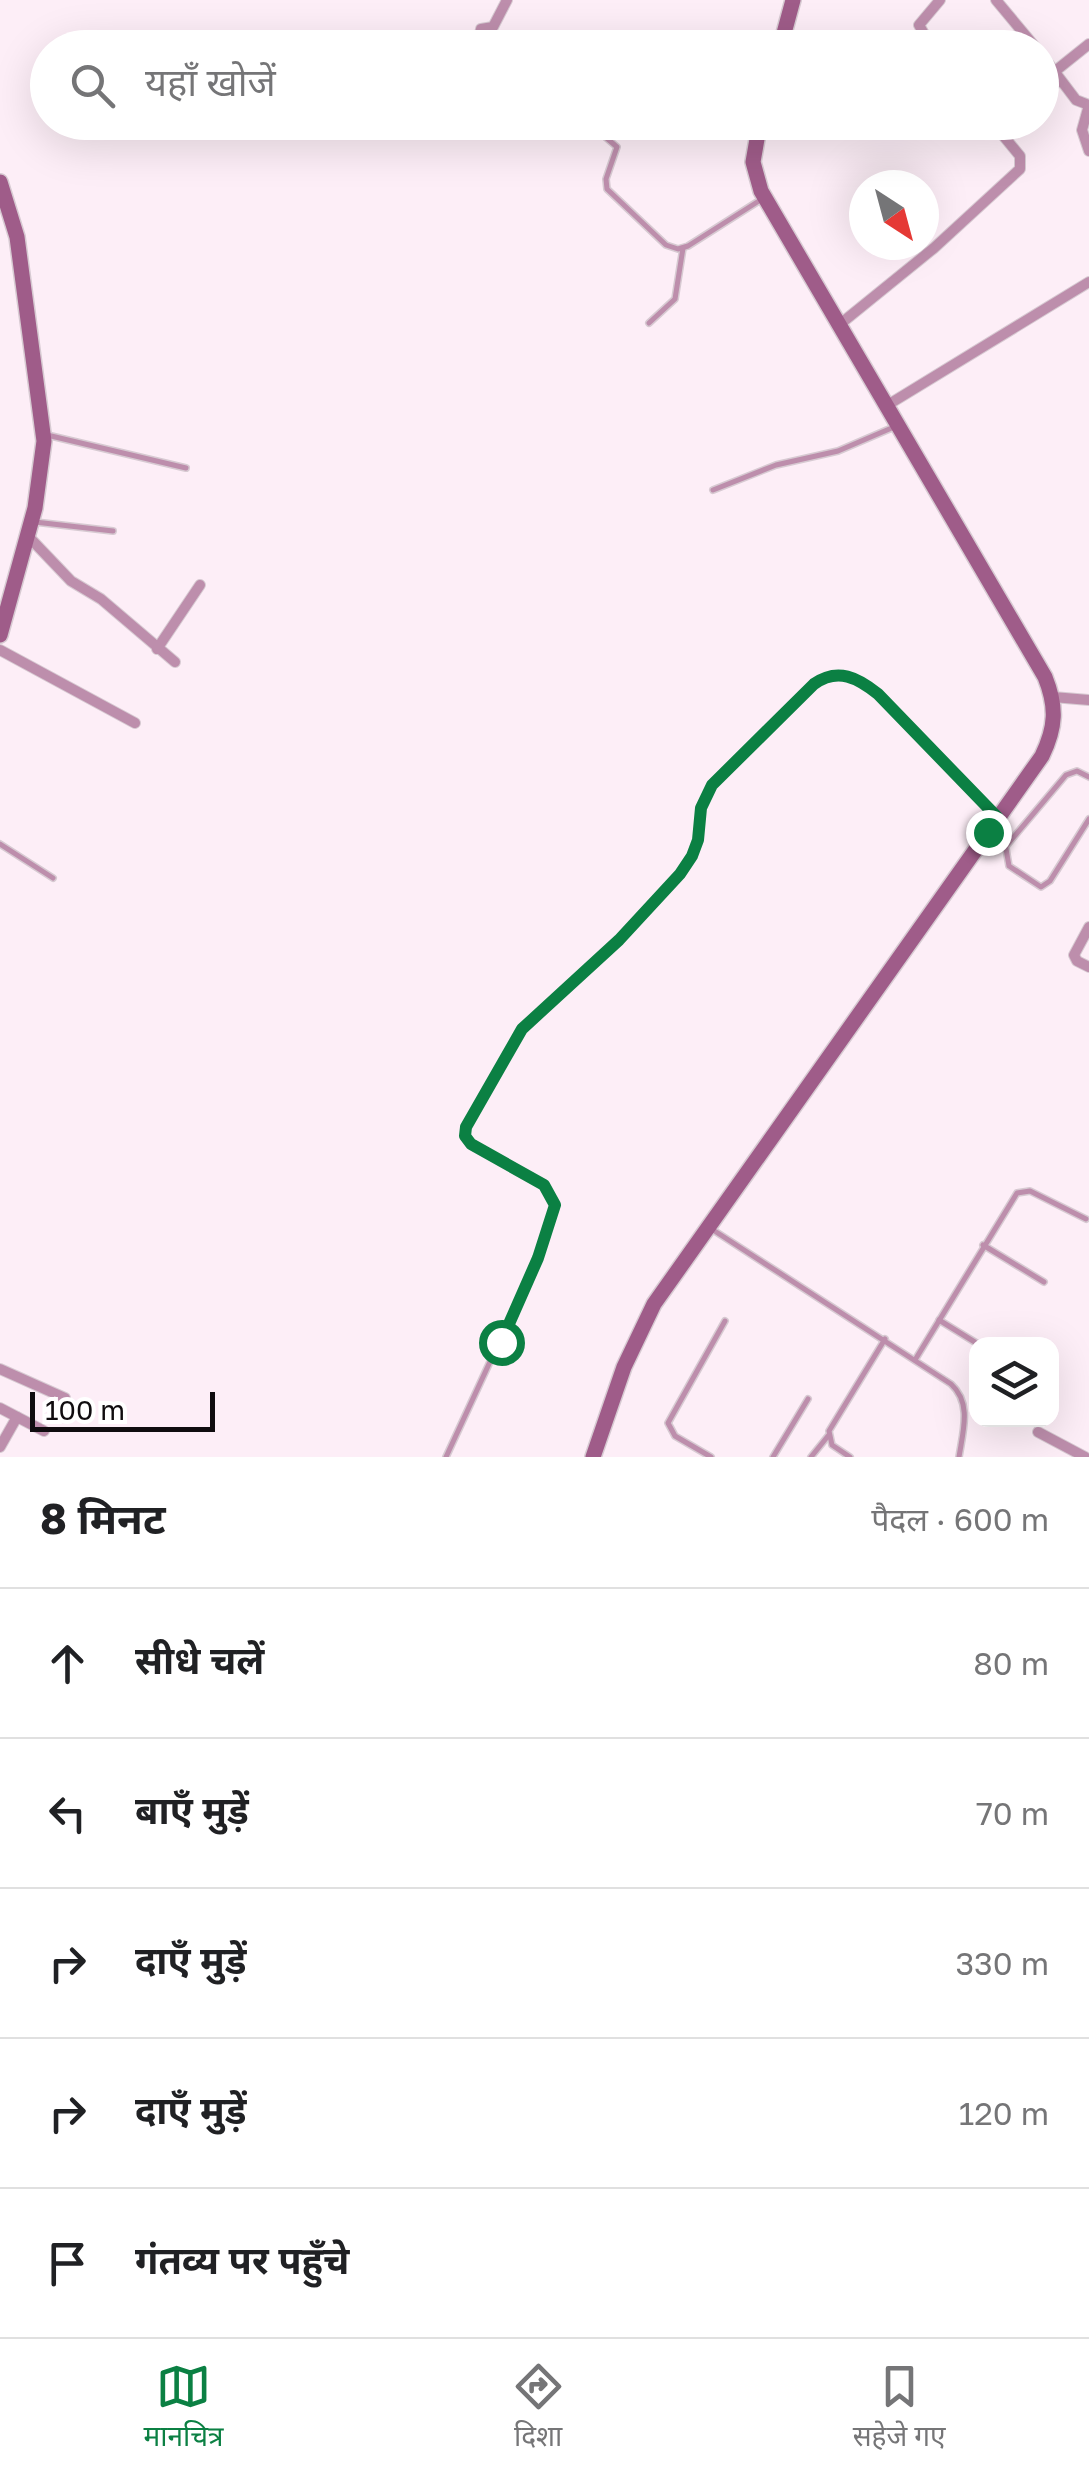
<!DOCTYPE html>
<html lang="hi">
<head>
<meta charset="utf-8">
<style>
	:root { --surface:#fff; --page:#f2f2f2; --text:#202124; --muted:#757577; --line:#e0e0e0; --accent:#0b8043 }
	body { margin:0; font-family:"Golos Text","Noto Sans Devanagari",sans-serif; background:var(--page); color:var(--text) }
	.controls { position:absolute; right:30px; bottom:30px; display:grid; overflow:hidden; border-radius:20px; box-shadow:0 10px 40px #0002 }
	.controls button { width:90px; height:90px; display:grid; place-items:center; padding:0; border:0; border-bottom:2px solid var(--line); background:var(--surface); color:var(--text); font:50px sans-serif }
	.compass { position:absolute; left:849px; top:170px; width:90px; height:90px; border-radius:50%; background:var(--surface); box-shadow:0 10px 40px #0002; rotate:144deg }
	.scale { position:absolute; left:30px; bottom:25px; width:185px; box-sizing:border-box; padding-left:10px; border:5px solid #100c0f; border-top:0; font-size:28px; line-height:35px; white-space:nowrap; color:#100c0f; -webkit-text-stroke:8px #fff; paint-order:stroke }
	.stop { position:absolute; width:30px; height:30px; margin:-22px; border:8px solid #0b8043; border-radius:50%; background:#fff }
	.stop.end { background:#0b8043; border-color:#fff; box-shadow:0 2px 10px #0008 }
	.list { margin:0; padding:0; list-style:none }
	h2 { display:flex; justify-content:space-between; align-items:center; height:130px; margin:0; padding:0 40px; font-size:42px }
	h2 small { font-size:32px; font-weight:400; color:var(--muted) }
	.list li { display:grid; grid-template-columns:65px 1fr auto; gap:30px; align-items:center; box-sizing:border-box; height:150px; padding:0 40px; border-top:2px solid var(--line) }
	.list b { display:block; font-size:38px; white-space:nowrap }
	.list em { font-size:32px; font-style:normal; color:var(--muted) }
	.icon { flex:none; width:55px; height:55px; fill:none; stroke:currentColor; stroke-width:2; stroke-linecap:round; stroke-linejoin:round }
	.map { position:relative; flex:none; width:1089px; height:1457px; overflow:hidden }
	.search { position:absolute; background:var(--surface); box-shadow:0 10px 40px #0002; left:30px; right:30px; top:30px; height:110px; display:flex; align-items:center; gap:25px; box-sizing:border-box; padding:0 35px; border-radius:55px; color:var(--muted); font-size:38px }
	.sheet { height:880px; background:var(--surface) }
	nav { display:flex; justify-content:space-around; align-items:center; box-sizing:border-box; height:140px; border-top:2px solid var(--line); background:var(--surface); font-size:28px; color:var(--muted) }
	nav a { display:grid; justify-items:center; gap:5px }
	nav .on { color:var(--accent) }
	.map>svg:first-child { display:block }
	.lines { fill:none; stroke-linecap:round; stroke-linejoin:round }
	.lane-casing { stroke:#d7cad2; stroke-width:8 }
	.street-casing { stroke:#d7cad2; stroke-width:12 }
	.secondary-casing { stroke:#d7cad2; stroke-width:18 }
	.lane { stroke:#bd8eac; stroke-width:5 }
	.street { stroke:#bd8eac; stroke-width:10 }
	.secondary { stroke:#9f5c89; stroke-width:15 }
	.route { stroke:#0b8043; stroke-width:12 }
</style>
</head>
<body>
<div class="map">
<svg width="1089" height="1457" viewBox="0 0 1089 1457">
	<rect width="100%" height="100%" fill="#fdeef7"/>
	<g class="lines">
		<defs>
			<g id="lane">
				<path d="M 588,122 L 617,147 L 606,179 L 607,189 L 666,245 L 678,249 L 688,246 L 762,199"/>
				<path d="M 649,323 L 675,299 L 683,248"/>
				<path d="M 47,435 L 186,468"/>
				<path d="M 713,490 L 776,465 L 838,451 L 894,427"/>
				<path d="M 35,522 L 113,531"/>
				<path d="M 991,833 L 1005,843 L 1009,866 L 1041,887 L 1050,881 L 1089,819"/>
				<path d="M 0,844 L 53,878"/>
				<path d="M 1007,845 L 1066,775 L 1077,771 L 1089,777"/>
				<path d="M 710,1228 L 951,1384 C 972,1403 963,1431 959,1457"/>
				<path d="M 983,1245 L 1044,1282"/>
				<path d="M 939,1320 L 978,1344"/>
				<path d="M 915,1360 L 1017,1193 L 1030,1191 L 1086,1219"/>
				<path d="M 446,1457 L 538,1258 L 555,1205 L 544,1185 L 471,1144 L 465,1136 L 466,1127 L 522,1029 L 619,940 L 680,874 L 692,856 L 698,841 L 701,808 L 712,785 L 814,685 C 838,668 858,677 878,694 L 996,816"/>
				<path d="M 711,1457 L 675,1436 L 668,1423 L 725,1321"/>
				<path d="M 773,1457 L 808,1399"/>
				<path d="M 811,1457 L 828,1436"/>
				<path d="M 850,1457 L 832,1445 L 829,1431 L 885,1339"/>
			</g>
			<g id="street">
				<path d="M 996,0 L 1036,48"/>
				<path d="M 477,46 L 481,29 L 493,27 L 507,0"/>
				<path d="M 932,48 L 919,25 L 940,0"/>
				<path d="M 1042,55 L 1076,100 L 1089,105"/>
				<path d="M 1054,72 L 1089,44"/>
				<path d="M 1042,94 L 1060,80"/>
				<path d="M 1089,105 L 1082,130 L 1089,151"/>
				<path d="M 839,325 L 934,248 L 1020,169 L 1020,156 L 992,122"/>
				<path d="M 886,406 L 1089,282"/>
				<path d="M 28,536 L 71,581 L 101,599 L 175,662"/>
				<path d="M 157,649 L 200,585"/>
				<path d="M 0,650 L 135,723"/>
				<path d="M 1053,697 L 1089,700"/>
				<path d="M 1089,927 L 1074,955 L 1077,961 L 1089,967"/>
				<path d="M 0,1369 L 65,1398"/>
				<path d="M 0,1408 L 44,1431"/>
				<path d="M 1038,1432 L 1085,1457"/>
				<path d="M 0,1447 L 17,1417"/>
			</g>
			<g id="secondary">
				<path d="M 780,48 L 793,0"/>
				<path d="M 0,182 L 17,237 L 44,441 L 35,508 L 0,635"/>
				<path d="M 593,1457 L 624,1367 L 654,1304 L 1042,756 C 1056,727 1057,707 1045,677 L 761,191 L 753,162 L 760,122"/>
			</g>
		</defs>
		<!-- lane casing -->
		<use href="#lane" class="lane-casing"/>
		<!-- street casing -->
		<use href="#street" class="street-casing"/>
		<!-- secondary casing -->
		<use href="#secondary" class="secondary-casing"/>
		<!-- lane -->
		<use href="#lane" class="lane"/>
		<!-- street -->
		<use href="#street" class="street"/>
		<!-- secondary -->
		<use href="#secondary" class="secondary"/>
	</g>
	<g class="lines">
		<!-- route -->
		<path class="route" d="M 501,1342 L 538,1258 L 555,1205 L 544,1185 L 471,1144 L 465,1136 L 466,1127 L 522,1029 L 619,940 L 680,874 L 692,856 L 698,840 L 701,808 L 712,785 L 814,684 C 838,667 858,678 878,694 L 998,818 L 988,832"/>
	</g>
</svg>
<div class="controls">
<button><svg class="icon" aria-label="layers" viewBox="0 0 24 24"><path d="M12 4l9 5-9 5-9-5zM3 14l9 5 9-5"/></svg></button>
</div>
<svg class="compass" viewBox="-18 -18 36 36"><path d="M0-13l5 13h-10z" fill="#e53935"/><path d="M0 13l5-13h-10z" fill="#757577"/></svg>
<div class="scale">100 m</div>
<div class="stop" style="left:501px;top:1342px"></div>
<div class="stop end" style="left:988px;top:832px"></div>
<div class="search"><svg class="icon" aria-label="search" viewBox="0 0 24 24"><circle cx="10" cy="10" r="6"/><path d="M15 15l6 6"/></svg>यहाँ खोजें</div>
</div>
<section class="sheet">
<h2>8 मिनट<small>पैदल · 600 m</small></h2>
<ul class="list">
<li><svg class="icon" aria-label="ahead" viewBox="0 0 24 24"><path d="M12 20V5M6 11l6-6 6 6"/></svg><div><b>सीधे चलें</b></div><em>80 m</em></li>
<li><svg class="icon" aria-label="left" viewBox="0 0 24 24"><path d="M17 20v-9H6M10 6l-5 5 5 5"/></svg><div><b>बाएँ मुड़ें</b></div><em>70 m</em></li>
<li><svg class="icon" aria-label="right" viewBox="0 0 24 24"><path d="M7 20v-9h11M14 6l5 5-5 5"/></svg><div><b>दाएँ मुड़ें</b></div><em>330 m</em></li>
<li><svg class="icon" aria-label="right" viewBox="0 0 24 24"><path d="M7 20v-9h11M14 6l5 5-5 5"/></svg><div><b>दाएँ मुड़ें</b></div><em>120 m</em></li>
<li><svg class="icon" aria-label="arrive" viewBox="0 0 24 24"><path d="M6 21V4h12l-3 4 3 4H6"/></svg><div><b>गंतव्य पर पहुँचे</b></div></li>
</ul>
</section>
<nav>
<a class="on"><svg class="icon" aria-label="map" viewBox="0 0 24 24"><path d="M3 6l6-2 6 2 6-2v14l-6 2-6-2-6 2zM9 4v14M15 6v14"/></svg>मानचित्र</a>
<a><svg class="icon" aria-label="directions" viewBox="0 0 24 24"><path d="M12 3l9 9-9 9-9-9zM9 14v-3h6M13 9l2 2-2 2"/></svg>दिशा</a>
<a><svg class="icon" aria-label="saved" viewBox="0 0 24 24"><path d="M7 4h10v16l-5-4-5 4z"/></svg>सहेजे गए</a>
</nav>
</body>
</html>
